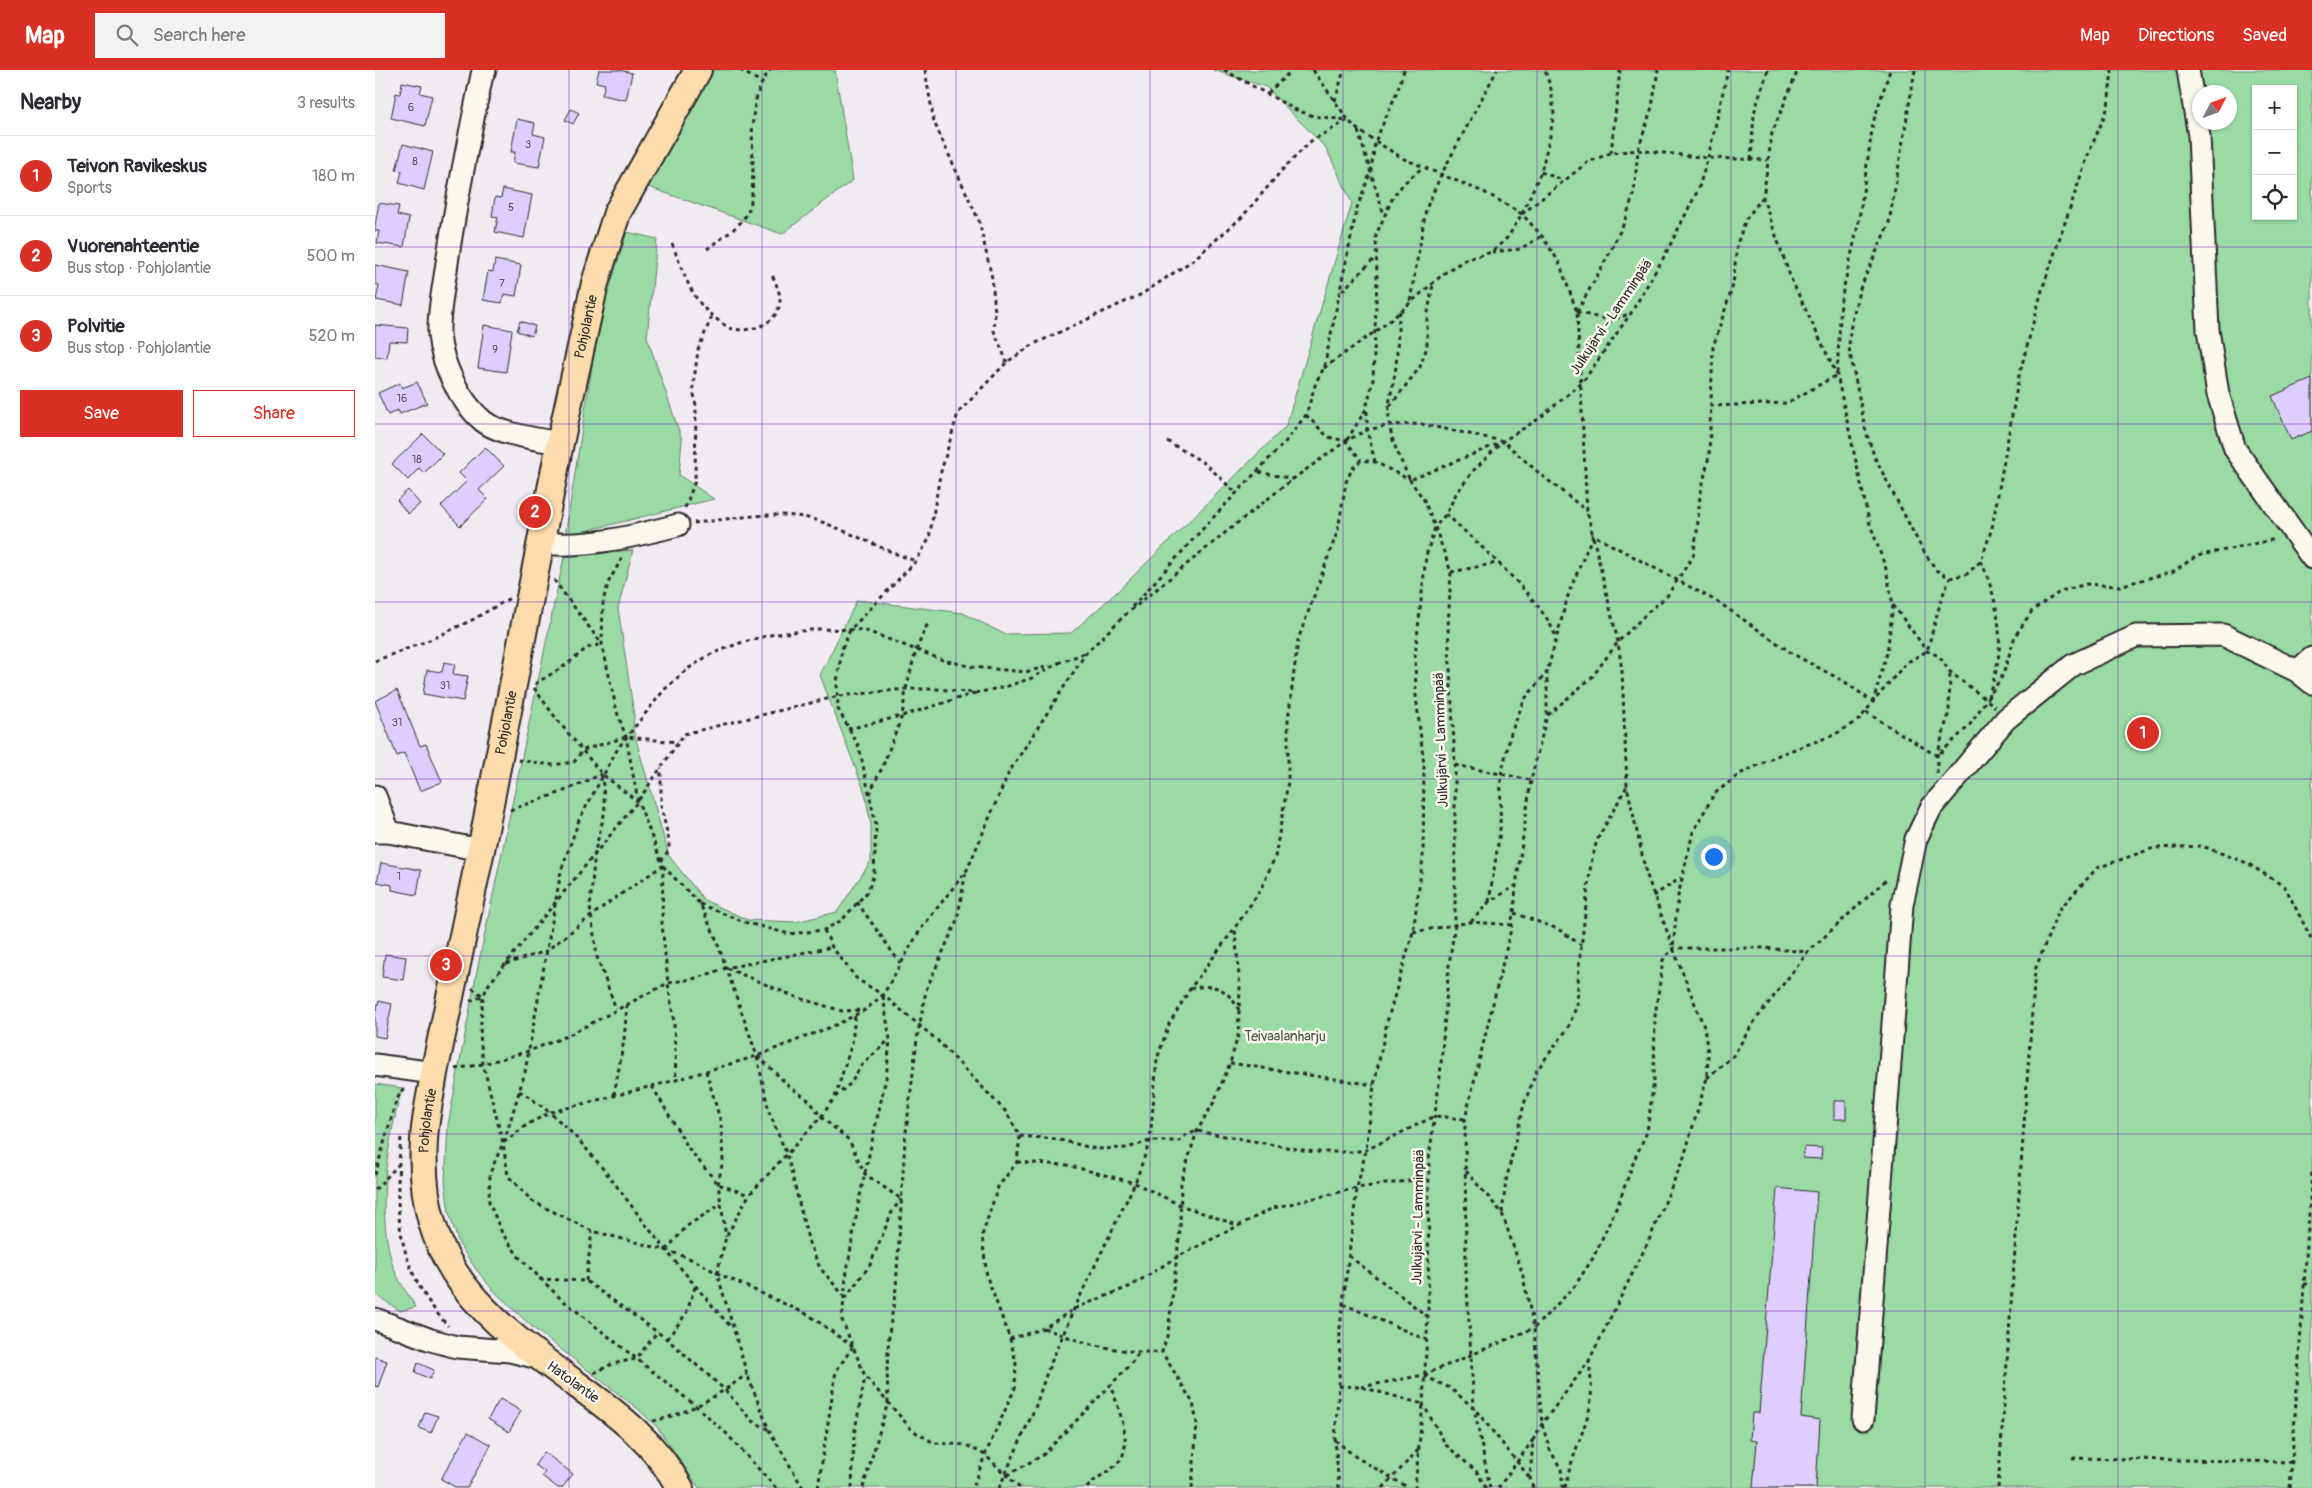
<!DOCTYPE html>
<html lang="en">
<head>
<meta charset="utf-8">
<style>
	:root { --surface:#fff; --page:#f2f2f3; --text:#2b2b33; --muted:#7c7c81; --line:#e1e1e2; --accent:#d93025 }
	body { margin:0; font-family:Pangolin,sans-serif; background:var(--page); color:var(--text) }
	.controls { position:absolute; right:15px; top:15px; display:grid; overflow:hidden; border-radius:0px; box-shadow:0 1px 4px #0004 }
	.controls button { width:45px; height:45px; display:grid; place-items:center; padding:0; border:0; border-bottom:1px solid var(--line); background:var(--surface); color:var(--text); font:25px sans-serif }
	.compass { position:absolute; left:1817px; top:15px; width:45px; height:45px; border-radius:50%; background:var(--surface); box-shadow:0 1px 4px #0004; rotate:49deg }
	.you { position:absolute; left:1338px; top:786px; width:18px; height:18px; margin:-12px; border:4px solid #fff; border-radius:50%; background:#1a73e8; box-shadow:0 0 0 8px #1a73e833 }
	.badge { display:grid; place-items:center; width:32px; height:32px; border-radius:50%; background:var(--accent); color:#fff; font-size:16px; font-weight:700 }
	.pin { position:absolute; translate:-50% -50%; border:2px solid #fff; box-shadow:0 1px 5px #0006 }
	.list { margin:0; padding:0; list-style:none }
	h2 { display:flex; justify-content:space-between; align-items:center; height:65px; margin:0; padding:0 20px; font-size:21px }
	h2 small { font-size:16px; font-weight:400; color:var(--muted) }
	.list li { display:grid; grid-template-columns:32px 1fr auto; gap:15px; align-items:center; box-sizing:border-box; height:80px; padding:0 20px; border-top:1px solid var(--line) }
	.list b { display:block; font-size:19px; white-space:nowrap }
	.list p { margin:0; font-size:16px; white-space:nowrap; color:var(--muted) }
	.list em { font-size:16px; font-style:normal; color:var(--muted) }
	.actions { display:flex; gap:10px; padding:15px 20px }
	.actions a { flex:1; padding:11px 0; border:1px solid var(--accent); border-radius:0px; text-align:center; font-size:18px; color:var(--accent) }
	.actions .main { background:var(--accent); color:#fff }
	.icon { flex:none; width:28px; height:28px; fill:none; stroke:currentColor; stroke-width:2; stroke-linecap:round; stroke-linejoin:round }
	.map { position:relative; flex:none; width:1937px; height:1418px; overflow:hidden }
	header { display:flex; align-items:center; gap:30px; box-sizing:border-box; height:70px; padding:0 25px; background:var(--accent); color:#fff }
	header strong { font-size:24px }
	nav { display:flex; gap:28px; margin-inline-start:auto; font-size:18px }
	.search { width:350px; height:45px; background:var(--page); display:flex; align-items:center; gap:12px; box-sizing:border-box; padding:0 18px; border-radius:0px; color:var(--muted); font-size:19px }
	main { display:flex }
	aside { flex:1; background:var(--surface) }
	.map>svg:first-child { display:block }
	.green { fill:#99daa5; stroke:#628268; fill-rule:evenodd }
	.building { fill:#decdff; stroke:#2b2b2b }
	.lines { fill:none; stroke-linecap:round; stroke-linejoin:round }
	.minor-casing { stroke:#2b2b2b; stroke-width:25 }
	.major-casing { stroke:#2b2b2b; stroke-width:30 }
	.path { stroke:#2b2b2b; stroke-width:3; stroke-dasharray:4 4; stroke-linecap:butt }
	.minor { stroke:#fbf7ec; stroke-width:21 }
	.major { stroke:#fcdcac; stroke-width:26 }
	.grid { fill:none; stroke:#7b2cbf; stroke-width:1; stroke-opacity:0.55 }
	.labels { text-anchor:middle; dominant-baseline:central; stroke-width:5; stroke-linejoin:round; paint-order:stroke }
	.number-label { font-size:11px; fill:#585460 }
	.street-label { font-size:14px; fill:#2b2b2b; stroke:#fbf7ec }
	.park-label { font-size:14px; fill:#46574a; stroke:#fbf7ec }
</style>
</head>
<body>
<header>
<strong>Map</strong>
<div class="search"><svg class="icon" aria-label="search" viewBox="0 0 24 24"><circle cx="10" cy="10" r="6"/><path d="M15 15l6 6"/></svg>Search here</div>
<nav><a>Map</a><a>Directions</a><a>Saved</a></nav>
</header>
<main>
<aside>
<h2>Nearby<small>3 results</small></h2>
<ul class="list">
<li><span class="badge">1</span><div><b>Teivon Ravikeskus</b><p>Sports</p></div><em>180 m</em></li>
<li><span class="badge">2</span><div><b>Vuorenahteentie</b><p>Bus stop · Pohjolantie</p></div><em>500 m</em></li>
<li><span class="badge">3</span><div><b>Polvitie</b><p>Bus stop · Pohjolantie</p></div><em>520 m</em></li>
</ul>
<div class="actions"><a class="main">Save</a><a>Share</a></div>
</aside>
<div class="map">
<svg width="1937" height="1418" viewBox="0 0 1937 1418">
	<rect width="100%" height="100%" fill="#f2eaf2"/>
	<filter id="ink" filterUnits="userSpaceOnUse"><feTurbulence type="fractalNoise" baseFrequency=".02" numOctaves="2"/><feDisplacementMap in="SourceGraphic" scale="10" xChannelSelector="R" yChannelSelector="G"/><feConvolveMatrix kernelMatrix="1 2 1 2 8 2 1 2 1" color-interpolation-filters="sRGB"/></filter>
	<g filter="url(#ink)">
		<!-- green -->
		<g class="green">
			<path d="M 328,0 L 460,0 L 478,110 L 407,164 L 265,114 Z"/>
			<path d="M 838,0 L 1937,0 L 1937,1418 L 324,1418 L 283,1358 L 263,1339 L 157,1257 L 117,1219 L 100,1198 L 84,1174 L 74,1143 L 70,1111 L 73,1055 L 102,901 L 189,487 L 258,480 L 243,538 L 259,645 L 258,659 L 294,786 L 329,830 L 373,850 L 421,852 L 462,842 L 496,791 L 496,755 L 490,723 L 445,605 L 482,530 L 588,543 L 629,564 L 696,563 L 742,522 L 911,356 L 977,133 L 951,78 L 891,17 ZM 1881,19 L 1918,19 L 1918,146 L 1881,146 ZM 1824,22 L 1854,22 L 1854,52 L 1824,52 Z"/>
			<path d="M 252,162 L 282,169 L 272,267 L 307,370 L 304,405 L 339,429 L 190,466 L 224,252 Z"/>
			<path d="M 0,1014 L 27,1018 C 12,1077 1,1133 17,1193 C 22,1209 32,1223 41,1237 L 25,1241 L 0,1224 Z"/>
		</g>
		<!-- building -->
		<g class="building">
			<path d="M 224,0 L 244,0 L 257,3 L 251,30 L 227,25 L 230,14 L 221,12 Z"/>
			<path d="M 27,12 L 47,16 L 45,23 L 57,26 L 50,56 L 16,48 L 21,23 L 25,24 Z"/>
			<path d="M 196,39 L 204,43 L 198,54 L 190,50 Z"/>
			<path d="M 142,49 L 160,53 L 158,64 L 170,67 L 164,97 L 138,93 L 140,82 L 136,82 Z"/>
			<path d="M 28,74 L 58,82 L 49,120 L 24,113 L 27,101 L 21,100 Z"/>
			<path d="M 128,119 L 157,125 L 149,168 L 120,162 L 123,147 L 117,146 L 120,127 L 126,128 Z"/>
			<path d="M 4,133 L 24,136 L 22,145 L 34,148 L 29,177 L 2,173 L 4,161 L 0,161 L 0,155 Z"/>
			<path d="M 120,190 L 146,195 L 141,226 L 129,224 L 127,233 L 108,230 L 113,201 L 118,202 Z"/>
			<path d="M 0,195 L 34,202 L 28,235 L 1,230 L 4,215 L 0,214 Z"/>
			<path d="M 145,251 L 160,256 L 157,266 L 142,261 Z"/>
			<path d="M 0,255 L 33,258 L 32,272 L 14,271 L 12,288 L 0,287 Z"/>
			<path d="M 109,255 L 137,260 L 131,302 L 103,298 Z"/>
			<path d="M 1937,309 L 1937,361 L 1916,370 L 1897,326 Z"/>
			<path d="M 42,312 L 52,333 L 25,344 L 23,340 L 13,345 L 3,323 L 25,313 L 27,318 Z"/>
			<path d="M 48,364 L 68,384 L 49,403 L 44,398 L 33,410 L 17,394 Z"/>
			<path d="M 110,377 L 129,396 L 104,420 L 113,429 L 85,456 L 66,436 L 92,411 L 84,403 Z"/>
			<path d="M 33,420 L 45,434 L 33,444 L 22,430 Z"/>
			<path d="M 69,592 L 80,594 L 78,604 L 93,606 L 88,631 L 48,624 L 52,600 L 67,602 Z"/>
			<path d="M 22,620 L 45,676 L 51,674 L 67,712 L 45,721 L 29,683 L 22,686 L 0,631 Z"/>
			<path d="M 6,793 L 46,800 L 42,825 L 17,820 L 17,815 L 2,812 Z"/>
			<path d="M 10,884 L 31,887 L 28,910 L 7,907 Z"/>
			<path d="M 4,931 L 17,934 L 10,968 L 0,966 L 0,943 Z"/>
			<rect x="1459" y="1031" width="12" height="18"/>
			<path d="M 1429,1077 L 1447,1078 L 1446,1089 L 1428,1088 Z"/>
			<path d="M 1402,1118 L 1442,1122 L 1426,1347 L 1445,1350 L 1441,1418 L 1378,1418 L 1382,1371 L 1375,1370 L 1377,1343 L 1384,1343 Z"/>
			<path d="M 0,1287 L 12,1291 L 3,1317 L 0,1316 Z"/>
			<path d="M 43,1293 L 59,1300 L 55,1309 L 40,1302 Z"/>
			<path d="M 125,1329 L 146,1341 L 134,1362 L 113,1349 Z"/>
			<path d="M 50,1342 L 63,1346 L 56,1363 L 44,1358 Z"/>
			<path d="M 93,1362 L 116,1375 L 92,1418 L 82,1418 L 66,1409 Z"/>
			<path d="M 169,1382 L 198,1404 L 187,1418 L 183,1418 L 167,1406 L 170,1402 L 160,1395 Z"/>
		</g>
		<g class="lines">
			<defs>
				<g id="minor">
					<path d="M 110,0 L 107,5 C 94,68 81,129 72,193 C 69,216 63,241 64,265 C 67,295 85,332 108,351 C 124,364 165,370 185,373"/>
					<path d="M 1813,0 L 1824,66 L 1833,260 L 1843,324 L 1860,379 L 1937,488"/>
					<path d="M 167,473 C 212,478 260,466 303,455"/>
					<path d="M 1922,601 L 1937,588"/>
					<path d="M 0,726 L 14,762"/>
					<path d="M 0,762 L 14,762 L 106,780"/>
					<path d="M 0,995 L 59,1003"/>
					<path d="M 0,1249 L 56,1270 L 82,1277 L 135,1281 L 164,1288"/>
					<path d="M 1488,1349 L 1527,835 L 1541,769 L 1556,738 L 1631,649 L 1698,595 L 1761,566 L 1848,565 L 1922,601 L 1937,613"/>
				</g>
				<g id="major">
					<path id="s1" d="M 305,1418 C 281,1374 245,1346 205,1317 C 110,1248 42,1198 49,1070 C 50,1047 56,1025 59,1003 L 106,780 L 185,373 L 220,213 L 242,143 L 323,0"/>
				</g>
			</defs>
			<!-- minor casing -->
			<use href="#minor" class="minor-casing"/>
			<!-- major casing -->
			<use href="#major" class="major-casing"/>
			<!-- path -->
			<g class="path">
				<path d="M 365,0 L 386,12"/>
				<path d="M 550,0 L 559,52 L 604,151 L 617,208 L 620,242 L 619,261 L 632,292"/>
				<path d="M 849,0 L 919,39 L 938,46 L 972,50"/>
				<path d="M 938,0 L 973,50 L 983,60 L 1027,88 L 1113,124 L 1147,144 L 1167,166 L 1184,192 L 1202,242 L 1212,441 L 1243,572 L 1247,601 L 1252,716 L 1271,803 L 1297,875"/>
				<path d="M 1540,0 L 1514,153 L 1484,221 L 1475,260 L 1474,278 L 1491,362 L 1500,388 L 1546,477 L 1561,500 L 1575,508 L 1592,504 L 1606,491 L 1617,458 L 1644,306 L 1667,220 L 1713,85 L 1733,37 L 1737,0"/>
				<path d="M 893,23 L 917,0"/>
				<path d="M 960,31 L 969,0"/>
				<path d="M 983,61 L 1009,145"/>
				<path d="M 1236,83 L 1245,0"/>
				<path d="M 1376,90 L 1379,43 L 1393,0"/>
				<path d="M 1166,102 L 1188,110"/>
				<path d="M 1147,144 L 1213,92 L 1236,83 L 1263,80 L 1333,88 L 1392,90"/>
				<path d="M 297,174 C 308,200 315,229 339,247 C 344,251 352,258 358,259 C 377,263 404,253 405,231 C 405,221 401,214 397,205"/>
				<path d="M 332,179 C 346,168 368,156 374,139 C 378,129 377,116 378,105 C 378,68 372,30 395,0"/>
				<path d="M 1117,182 L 1145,179 L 1167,166"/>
				<path d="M 967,221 L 1001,187"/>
				<path d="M 1035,231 L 1051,139 L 1066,105 L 1122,0"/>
				<path d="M 1025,241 C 1022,260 1023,277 1021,295 C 1020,309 1015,323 1014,337 C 1012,365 1024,386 1035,410 L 1125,373"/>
				<path d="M 1202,242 L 1234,184 L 1249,153 L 1259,123 L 1263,80 L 1277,37 L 1283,0"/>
				<path d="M 1202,242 L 1236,251 L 1256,243"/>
				<path d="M 949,298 L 1012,253 L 1073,200 L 1092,189 L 1117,182 L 1133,167 L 1147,144 L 1166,102 L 1175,66 L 1179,43 L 1176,19 L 1170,0"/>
				<path d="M 1015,336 L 1045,297 L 1052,277 L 1052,248 L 1058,214"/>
				<path d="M 1335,336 L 1412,333 L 1462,305 L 1466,229 L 1483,156 L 1498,53 L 1515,0"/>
				<path d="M 992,341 L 992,360 L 1000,392"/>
				<path d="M 931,345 L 953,367 L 971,371 L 986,390"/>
				<path d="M 972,370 L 991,339 L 998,310 L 1002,209 L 1001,165 L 1018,127 L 1029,113 L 1047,98"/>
				<path d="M 792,371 L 831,394 L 862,424"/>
				<path d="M 884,402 L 918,409"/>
				<path d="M 310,438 L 320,411 L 321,336 L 318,318 L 323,280 L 337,246"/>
				<path d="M 1071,444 C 1100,471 1168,530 1180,565"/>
				<path d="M 319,453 C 358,449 403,439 441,450 C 474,461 507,480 541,491"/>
				<path d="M 247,488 L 234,511 L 228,531 L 227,574 L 242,642 L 251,667 L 263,731 L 288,796 L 287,854 L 293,913 L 299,952 L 301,1010"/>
				<path d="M 1606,491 C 1620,523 1629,561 1622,596 C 1620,608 1615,619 1612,630 L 1620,637"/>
				<path d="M 1076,502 L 1122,493"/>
				<path d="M 179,510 L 226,573"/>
				<path d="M 1518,535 L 1552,581 L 1564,586 L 1575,602 L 1612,630"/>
				<path d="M 757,537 L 833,453 L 911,371 L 931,345 L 941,312 L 949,298 L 982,138 L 996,101 L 1000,72 L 1022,22 L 1029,0"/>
				<path d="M 0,591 L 57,569 L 99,549 L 135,528"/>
				<path d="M 683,593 L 710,583"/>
				<path d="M 160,614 L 191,595 L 212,578 L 227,574"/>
				<path d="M 159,618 L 183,651 L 227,704 L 262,731"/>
				<path d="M 1491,642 L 1562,686 L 1594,656 L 1628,605 L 1640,566 L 1657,541 L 1686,521 L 1712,514 L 1744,516 L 1797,502 L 1822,486 L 1901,469"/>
				<path d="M 1173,645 L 1217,607 L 1243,572 L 1273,542 L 1292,526 L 1318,486 L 1322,462 L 1325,426 L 1334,386 L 1338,277 L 1358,215 L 1362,174 L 1371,149 L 1387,128"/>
				<path d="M 473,659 L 527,646 L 600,623"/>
				<path d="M 143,690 L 178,695 L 199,692 L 208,680 L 251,667 L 303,672"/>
				<path d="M 1080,695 L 1156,710"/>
				<path d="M 1562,703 L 1562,686 L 1574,642 L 1575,602"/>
				<path d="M 227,704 L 230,741 L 220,781 L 215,837 L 222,887 L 241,939"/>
				<path d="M 494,724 L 507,698 L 527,646 L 531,619 L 541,580 L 553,553"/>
				<path d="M 135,740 L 187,722 L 227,704"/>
				<path d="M 286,791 L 294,780 L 294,771 L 286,736 L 286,698"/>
				<path d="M 288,796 L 325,834 L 340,866 L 382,986 L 394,1042 L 412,1085 L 434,1173 L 445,1198 L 470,1227"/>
				<path d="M 1278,826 L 1306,808"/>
				<path d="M 482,832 L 525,893"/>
				<path d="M 1114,832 L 1125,761 L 1126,705 L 1136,663 L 1149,630 L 1171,603"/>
				<path d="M 325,834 L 369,852 L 414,864 L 449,860 L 467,850 L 493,821 L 499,804 L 501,755 L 484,677 L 463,639 L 462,612 L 467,579 L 475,560 L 541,491 L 554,469 L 565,405 L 583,343 L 632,292 L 659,274 L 767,224 L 818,190 L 867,147 L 908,99 L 936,71 L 973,50"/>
				<path d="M 1139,843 L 1183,859 L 1206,875"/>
				<path d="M 1096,852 L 1114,832 L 1140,816"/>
				<path d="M 449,860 L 457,877 L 482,909 L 508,925 L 562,970 L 631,1042 L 645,1066 L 642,1092 L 623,1117 L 607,1166 L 612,1207 L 635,1269 L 641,1292 L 640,1318 L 610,1385 L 598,1418"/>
				<path d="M 1038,862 L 1096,852 L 1137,855"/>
				<path d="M 131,894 L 171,881 L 233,833 L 287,796"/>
				<path d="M 352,898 L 418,926 L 467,941 L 490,940"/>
				<path d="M 97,918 L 108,926"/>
				<path d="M 815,919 C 840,913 851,917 864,940"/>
				<path d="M 508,926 L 515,970 L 511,1008 L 484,1130 L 471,1207 L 467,1250 L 490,1306 L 537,1360 L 559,1373 L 591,1375 L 610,1385 L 645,1418"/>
				<path d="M 95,931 L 108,926"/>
				<path d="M 383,986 L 415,1017 L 435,1031 L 446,1047 L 474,1070 L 490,1104 L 526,1129"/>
				<path d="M 855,993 L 999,1015"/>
				<path d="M 80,999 L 108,994 L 154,981 L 192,966 L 293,913 L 322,908 L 351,898 L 457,877"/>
				<path d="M 331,1001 L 346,1053 L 348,1090 L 343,1114 L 351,1167"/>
				<path d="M 1332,1008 L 1358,986 L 1379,952 L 1433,882 L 1513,808"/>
				<path d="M 277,1016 L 314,1079 L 343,1114 L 374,1125"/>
				<path d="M 144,1021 C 195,1050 233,1105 268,1151 C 296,1187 325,1222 356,1257"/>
				<path d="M 239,1025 L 249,970 L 252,935"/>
				<path d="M 460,1027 L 476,1013 L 486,996 L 514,970"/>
				<path d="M 645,1066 L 681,1069 L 721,1079 L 752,1078 L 775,1071 L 805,1071 L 811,1065 L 822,1061 L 939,1082 L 977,1082 L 991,1080 L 1060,1046 L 1090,1049"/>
				<path d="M 26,1068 C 19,1142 20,1197 73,1256"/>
				<path d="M 129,1072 L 150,1002 L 186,801 L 204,750 L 243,678 L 289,620 L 311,600 L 336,584 L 365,573 L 395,565 L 443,559 L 489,560 L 568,590 L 598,597 L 650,602 L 675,596"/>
				<path d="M 642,1092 L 692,1095 L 760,1113 L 805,1135 L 865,1156"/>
				<path d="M 1091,1101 L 1127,1143 L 1147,1202 L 1159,1258 L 1167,1354 L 1175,1380 L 1186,1399 L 1188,1418"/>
				<path d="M 0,1105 L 21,1031 L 29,1017"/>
				<path d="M 0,1120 L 23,1095"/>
				<path d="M 1127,1143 L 1131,1111 L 1149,1034 L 1162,1000 L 1193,958 L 1202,935 L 1204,895 L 1216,793 L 1222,770 L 1252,716"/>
				<path d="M 291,1180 L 312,1156 L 346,1134"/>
				<path d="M 974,1186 L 1052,1246"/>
				<path d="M 164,1209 L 211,1211 L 292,1269 L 350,1320 L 377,1351 L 393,1359"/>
				<path d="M 211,1211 L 217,1161"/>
				<path d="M 1929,1214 L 1937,1214"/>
				<path d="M 470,1228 L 495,1195 L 517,1142 L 526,1129"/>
				<path d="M 968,1234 L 1052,1270"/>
				<path d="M 669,1258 C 705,1273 747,1284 787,1282"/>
				<path d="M 292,1269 L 311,1244 L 320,1217"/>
				<path d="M 635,1269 L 669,1258 L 699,1239 L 756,1216 L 802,1187 L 898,1138 L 982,1118 L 1054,1108"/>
				<path d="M 478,1277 L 434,1245 L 342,1203 L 319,1190 L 291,1180 L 217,1161 L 157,1131 L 133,1106 L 128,1073 L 108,994 L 105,964 L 108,926 L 114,914 L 263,731 L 309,664 L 464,626 L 531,619 L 563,619 L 601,623 L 633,616 L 657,608 L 684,593"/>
				<path d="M 219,1303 L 237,1294 L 261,1289 L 283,1261"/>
				<path d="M 1049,1306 L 1075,1318 L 1099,1338 L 1155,1408"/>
				<path d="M 964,1316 L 986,1317 L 1048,1334 L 1040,1418"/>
				<path d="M 986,1317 L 1049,1305 L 1159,1258 L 1199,1217 L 1218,1188 L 1244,1132 L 1260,1088 L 1272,1062 L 1279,1010 L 1280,946 L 1288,890 L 1298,878 L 1389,878 L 1433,882"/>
				<path d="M 278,1351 C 313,1344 344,1325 372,1304"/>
				<path d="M 960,1370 L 981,1387 L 1034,1418"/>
				<path d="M 1697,1388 L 1917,1392"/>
				<path d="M 632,1405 L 668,1385 L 755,1295 L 763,1284"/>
				<path d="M 401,1418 L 350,1362 L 321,1336 L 185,1228 L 144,1187 L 127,1163 L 114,1132 L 115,1103 L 128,1073 L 153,1054 L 176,1042 L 301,1010 L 382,986 L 463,954 L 490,940 L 508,925 L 545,860 L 592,800 L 634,702 L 711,583 L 750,545 L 856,458 L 918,409 L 971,371 L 992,360 L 1015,355 L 1046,354 L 1128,371 L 1165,404 L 1212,441"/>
				<path d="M 428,1418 L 394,1360 L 372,1304 L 342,1203 L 351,1167 L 374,1125 L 446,1047 L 460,1027 L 477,973 L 480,946"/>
				<path d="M 443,1418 L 461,1301 L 477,1278"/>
				<path d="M 477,1418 L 479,1365 L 490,1307"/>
				<path d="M 488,1418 L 513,1332 L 512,1298 L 514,1264 L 521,1218 L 530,1071 L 542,969 L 551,920 L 582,850 L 591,801"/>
				<path d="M 624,1418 L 660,1338 L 672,1302 L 699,1239 L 760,1113 L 775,1071 L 782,989 L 794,954 L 815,919 L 859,859 L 886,819 L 900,787 L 913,712 L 913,650 L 923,570 L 963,460 L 971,412 L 977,399 L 986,390 L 1000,392 L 1035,410 L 1049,430 L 1060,457 L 1051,486 L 1040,586 L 1041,626 L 1049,695 L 1048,788 L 1038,862 L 1012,952 L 999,1015 L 991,1080 L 982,1118 L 965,1258 L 964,1316 L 960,1369 L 964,1418"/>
				<path d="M 712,1418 C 721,1406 737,1402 745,1390 C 759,1371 741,1335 736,1314"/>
				<path d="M 817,1418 L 822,1353 L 818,1333 L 787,1282 L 793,1263 L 805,1160 L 806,1112 L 822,1061 L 839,1032 L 855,993 L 863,966 L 865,918 L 860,860"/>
				<path d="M 1008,1418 L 1044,1379"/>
				<path d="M 1111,1418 L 1102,1402 L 1071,1375 L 1048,1334 L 1053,1247 L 1054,1088 L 1065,1007 L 1074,895 L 1080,854 L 1080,695 L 1073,557 L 1076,502 L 1060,457 L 1071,444 L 1081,424 L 1098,401 L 1128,371 L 1162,350 L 1207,313 L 1256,243 L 1290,185 L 1323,120 L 1333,88 L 1353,0"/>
				<path d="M 1115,1418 L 1099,1338 L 1091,1202 L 1090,1049 L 1137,855 L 1136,852 L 1139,843 L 1141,816 L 1156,710 L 1172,645 L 1172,602 L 1194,522 L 1218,465 L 1343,532 L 1418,584 L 1470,612 L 1498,632 L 1531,593 L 1552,581 L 1567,527 L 1575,508"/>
				<path d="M 1123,1418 L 1158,1370"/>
				<path d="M 1158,1418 L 1155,1408 L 1158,1370 L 1167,1354 L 1214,1291 L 1275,1168 L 1309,1087 L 1332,1008 L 1333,984 L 1329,957 L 1298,878 L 1303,826 L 1318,762 L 1339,724 L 1365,704 L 1406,684 L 1459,665 L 1485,649 L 1498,632 L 1512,583 L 1518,535 L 1511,499 L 1494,451 L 1462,305 L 1416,209 L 1388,128 L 1397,63 L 1423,0"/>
				<path d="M 1190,1418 C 1195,1391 1207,1367 1214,1341 C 1218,1324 1216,1307 1214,1291"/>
				<path d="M 1623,1418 L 1660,900 L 1683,841 L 1722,798 L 1779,778 L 1827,776 L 1872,793 L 1910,817 L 1937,870"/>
				<path d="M 1915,1418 L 1937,1101"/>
			</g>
			<!-- minor -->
			<use href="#minor" class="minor"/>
			<!-- major -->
			<use href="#major" class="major"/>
		</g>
	</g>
	<!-- grid -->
	<path class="grid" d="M 194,0 L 194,1418M 387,0 L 387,1418M 581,0 L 581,1418M 775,0 L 775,1418M 968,0 L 968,1418M 1162,0 L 1162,1418M 1356,0 L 1356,1418M 1550,0 L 1550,1418M 1743,0 L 1743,1418M 0,177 L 1937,177M 0,354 L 1937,354M 0,532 L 1937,532M 0,709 L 1937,709M 0,886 L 1937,886M 0,1064 L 1937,1064M 0,1241 L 1937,1241"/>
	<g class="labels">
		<!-- number labels -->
		<g class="number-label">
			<text x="36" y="37">6</text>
			<text x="153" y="74">3</text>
			<text x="40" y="91">8</text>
			<text x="136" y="137">5</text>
			<text x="127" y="213">7</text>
			<text x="120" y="279">9</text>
			<text x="27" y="328">16</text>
			<text x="42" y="389">18</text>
			<text x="70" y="615">31</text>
			<text x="22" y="652">31</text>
			<text x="24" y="806">1</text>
		</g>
		<!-- street labels -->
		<g class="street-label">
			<text transform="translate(1236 247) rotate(-56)">Julkujärvi - Lamminpää</text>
			<text stroke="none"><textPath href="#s1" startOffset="1282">Pohjolantie</textPath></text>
			<text stroke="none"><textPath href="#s1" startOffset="878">Pohjolantie</textPath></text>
			<text transform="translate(1066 670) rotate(-92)">Julkujärvi - Lamminpää</text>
			<text stroke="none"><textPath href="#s1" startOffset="472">Pohjolantie</textPath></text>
			<text transform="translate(1043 1147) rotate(-89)">Julkujärvi - Lamminpää</text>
			<text transform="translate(198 1312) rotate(36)">Hatolantie</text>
		</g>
		<!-- park labels -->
		<g class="park-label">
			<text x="910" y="966">Teivaalanharju</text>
		</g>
	</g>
</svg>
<div class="controls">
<button>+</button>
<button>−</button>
<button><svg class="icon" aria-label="locate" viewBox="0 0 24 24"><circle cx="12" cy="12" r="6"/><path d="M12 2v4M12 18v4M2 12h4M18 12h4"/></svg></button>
</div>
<svg class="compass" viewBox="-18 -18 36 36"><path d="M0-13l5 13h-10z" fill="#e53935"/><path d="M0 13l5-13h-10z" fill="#7c7c81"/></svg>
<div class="you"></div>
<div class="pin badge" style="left:1768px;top:663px">1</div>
<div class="pin badge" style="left:160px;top:442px">2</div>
<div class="pin badge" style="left:71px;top:895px">3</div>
</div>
</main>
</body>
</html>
